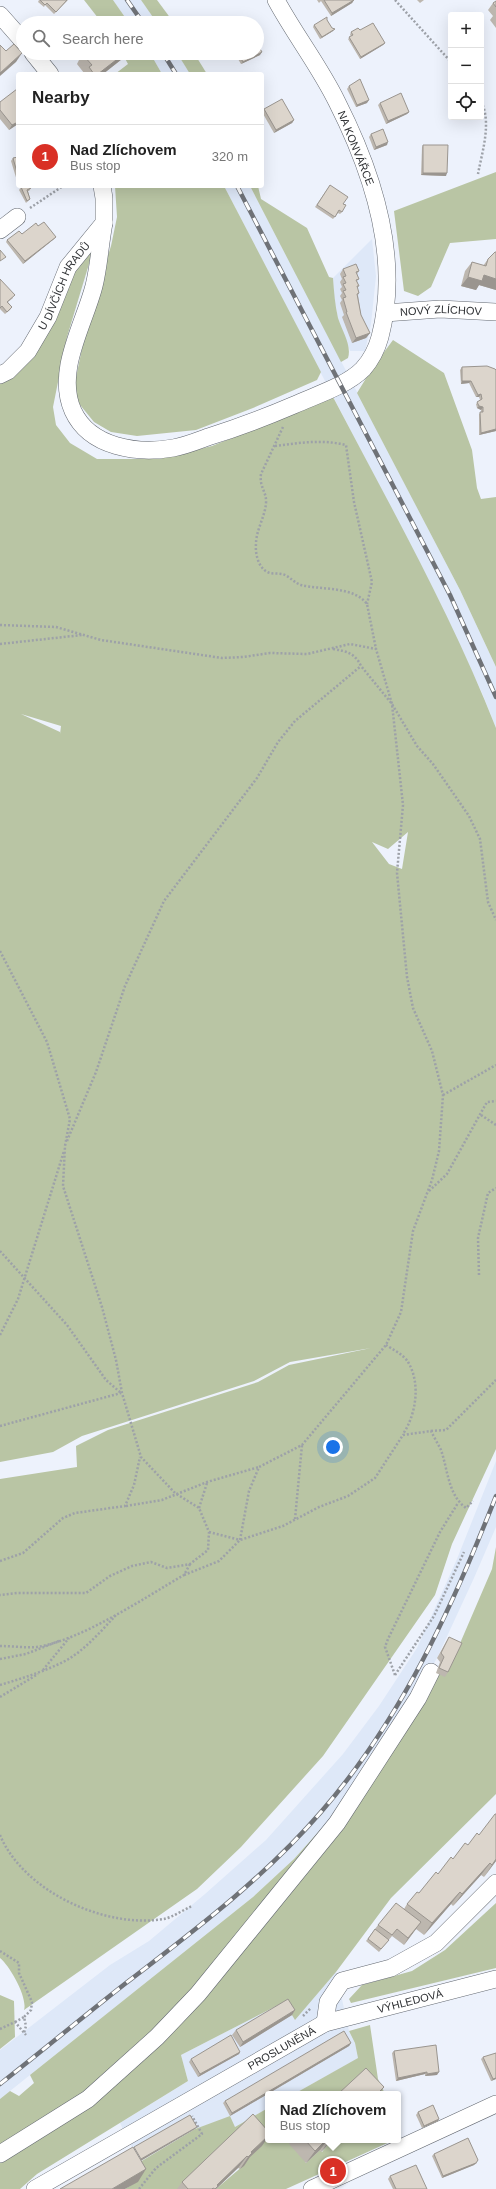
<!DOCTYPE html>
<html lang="en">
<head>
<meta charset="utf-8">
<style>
	:root { --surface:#fff; --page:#f6f6f6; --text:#222; --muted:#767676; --line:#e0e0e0; --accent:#d93025 }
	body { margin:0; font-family:Arial,sans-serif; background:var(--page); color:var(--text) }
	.controls { position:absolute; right:12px; top:12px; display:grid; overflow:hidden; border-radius:4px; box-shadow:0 4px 16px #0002 }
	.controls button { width:36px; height:36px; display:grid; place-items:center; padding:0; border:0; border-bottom:1px solid var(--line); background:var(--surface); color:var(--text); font:20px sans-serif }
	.you { position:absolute; left:333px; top:1447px; width:14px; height:14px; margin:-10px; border:3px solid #fff; border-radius:50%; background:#1a73e8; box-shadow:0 0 0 6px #1a73e833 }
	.badge { display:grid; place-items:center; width:26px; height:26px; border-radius:50%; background:var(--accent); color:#fff; font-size:13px; font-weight:700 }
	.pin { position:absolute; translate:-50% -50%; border:2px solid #fff; box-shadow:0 1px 4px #0006 }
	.popup { position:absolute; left:265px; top:2091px; width:136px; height:52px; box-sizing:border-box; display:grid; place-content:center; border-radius:4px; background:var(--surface); filter:drop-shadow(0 1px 3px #0005); font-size:13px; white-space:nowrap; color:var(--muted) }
	.popup b { font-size:15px; color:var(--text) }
	.popup::after { content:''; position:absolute; left:50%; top:100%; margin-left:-8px; border:8px solid transparent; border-top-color:var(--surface) }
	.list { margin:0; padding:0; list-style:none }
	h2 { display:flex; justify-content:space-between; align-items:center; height:52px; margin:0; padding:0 16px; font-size:17px }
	h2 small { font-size:13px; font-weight:400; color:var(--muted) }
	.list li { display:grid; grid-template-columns:26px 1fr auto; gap:12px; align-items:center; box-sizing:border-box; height:64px; padding:0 16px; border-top:1px solid var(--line) }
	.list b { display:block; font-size:15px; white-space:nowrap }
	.list p { margin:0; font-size:13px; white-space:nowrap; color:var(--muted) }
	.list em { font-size:13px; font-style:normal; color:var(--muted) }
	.icon { flex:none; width:22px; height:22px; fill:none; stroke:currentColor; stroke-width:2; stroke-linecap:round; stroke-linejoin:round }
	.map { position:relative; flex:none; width:496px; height:2189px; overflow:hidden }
	.search { position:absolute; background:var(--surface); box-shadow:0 4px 16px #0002; left:16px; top:16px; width:248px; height:44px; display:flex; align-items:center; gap:10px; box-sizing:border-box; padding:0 14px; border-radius:22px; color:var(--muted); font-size:15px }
	.panel { position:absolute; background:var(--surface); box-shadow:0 4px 16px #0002; left:16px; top:72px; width:248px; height:116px; border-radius:4px }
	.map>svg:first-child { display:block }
	.built { fill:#dee8f8 }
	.green { fill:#b9c5a4; fill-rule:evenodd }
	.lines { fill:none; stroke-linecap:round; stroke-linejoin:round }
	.minor-casing { stroke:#636870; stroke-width:18 }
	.path { stroke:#9da1a8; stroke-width:2.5; stroke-dasharray:2 2; stroke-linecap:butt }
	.minor { stroke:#fff; stroke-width:17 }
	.rail-casing { stroke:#6f7277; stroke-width:4.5 }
	.rail { stroke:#fff; stroke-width:3; stroke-dasharray:9; stroke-linecap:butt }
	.wall { fill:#bdb7af }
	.shaded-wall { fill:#9a958f }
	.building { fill:#dcd5cc; stroke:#9a958f }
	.labels { text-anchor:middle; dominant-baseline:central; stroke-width:3; stroke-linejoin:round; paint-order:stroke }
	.street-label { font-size:11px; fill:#303235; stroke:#fff }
</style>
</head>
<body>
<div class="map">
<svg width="496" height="2189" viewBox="0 0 496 2189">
	<rect width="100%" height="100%" fill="#edf2fc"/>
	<!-- built -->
	<g class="built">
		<path d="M 113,0 L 141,0 L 157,23 L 129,23 Z"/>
		<path d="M 150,53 L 177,53 L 190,74 L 162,74 Z"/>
		<path d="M 224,186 L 250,186 L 460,590 L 496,667 L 496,728 L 482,693 L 439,601 Z"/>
		<path d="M 372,239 L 376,276 L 371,324 L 365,351 L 350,351 L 338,319 L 334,298 L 333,278 Z"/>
		<path d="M 496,1461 L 496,1527 L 474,1578 L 437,1658 L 400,1723 L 329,1820 L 294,1859 L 253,1897 L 0,2099 L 0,2050 L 110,1965 L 149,1941 L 205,1894 L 266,1840 L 343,1754 L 379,1706 L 417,1648 L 457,1559 Z"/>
		<path d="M 336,1972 L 349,2031 L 355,2043 L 359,2058 L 294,2094 L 268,2094 L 268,2108 L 235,2127 L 230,2117 L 195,2129 L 139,2162 L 120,2123 L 188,2081 L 181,2055 L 284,2002 L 295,2019 Z"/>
	</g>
	<!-- green -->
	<g class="green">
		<path d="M 84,0 L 113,0 L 129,23 L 102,23 Z"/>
		<path d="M 141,0 L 157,0 L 174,23 L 157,23 Z"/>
		<path d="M 122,53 L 150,53 L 162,74 L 115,74 L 128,64 Z"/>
		<path d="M 177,53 L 194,53 L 207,74 L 190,74 Z"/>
		<path d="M 496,172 L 496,239 L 450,243 L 431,287 L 418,296 L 404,291 L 394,211 Z"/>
		<path d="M 115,186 L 224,186 L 321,372 L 317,380 L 253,408 L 196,430 L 137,436 L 111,432 L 94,422 L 76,400 L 74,387 L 90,310 L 111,246 L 117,217 Z"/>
		<path d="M 250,186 L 258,186 L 261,199 L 307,228 L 329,277 L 333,278 C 334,292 335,305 338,318 C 342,331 352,345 348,358 L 341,362 Z"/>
		<path d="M 95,244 L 67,337 L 53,407 L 56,425 L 70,443 L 97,459 L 159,459 L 212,446 L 333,397 C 390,506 451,613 496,728 L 496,1449 L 452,1544 L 435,1595 L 323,1756 L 241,1847 L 197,1889 L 24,2010 C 28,1998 10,1966 0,1958 L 0,1479 L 77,1467 L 76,1446 L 108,1430 L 258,1382 L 289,1365 L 371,1348 L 290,1362 L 254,1381 L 82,1436 L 53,1452 L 0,1462 L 0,379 L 74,266 ZM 21,714 L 61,726 L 60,734 L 60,732 ZM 408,832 L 402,869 L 389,864 L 372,842 L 388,849 Z"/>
		<path d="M 393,340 L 444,373 L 472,450 L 477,488 L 481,499 L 496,497 L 496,667 L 460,590 L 357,393 L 373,367 Z"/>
		<path d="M 496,1547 L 496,1794 L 391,1898 L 336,1972 L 295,2020 L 284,2002 L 181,2055 L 188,2081 L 37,2174 L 20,2189 L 0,2189 L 0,2099 L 10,2091 L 19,2096 L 34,2083 L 30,2075 L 253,1897 L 294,1859 L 329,1820 L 436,1673 L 458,1648 L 492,1569 Z"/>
		<path d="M 496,1903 L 496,1968 L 351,2003 L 349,1999 L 362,1985 L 412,1971 L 445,1950 Z"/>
		<path d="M 0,1995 L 14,2001 L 15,2037 L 0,2049 Z"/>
		<path d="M 370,2025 L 378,2079 L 385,2094 L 294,2094 L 358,2058 L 355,2043 L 349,2031 Z"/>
		<path d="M 268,2108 L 268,2140 L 293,2140 L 306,2163 L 320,2150 L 322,2152 L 331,2140 L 394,2140 L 286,2189 L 216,2189 L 244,2165 L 179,2189 L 125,2189 L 138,2181 L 60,2189 L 140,2162 L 195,2129 L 230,2116 L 235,2127 Z"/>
	</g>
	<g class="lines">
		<defs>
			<g id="minor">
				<path d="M 0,15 L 23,41"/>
				<path d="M 33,53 L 50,74"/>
				<path d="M 104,223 C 100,244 99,266 94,286 C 84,325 55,371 73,411 C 90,448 138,454 173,448 C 185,446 197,441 208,437 C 237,428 266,417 294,405 C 316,395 346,386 363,369 C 371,360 377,348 380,337 C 401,257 373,173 337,102 C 320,67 295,35 276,0"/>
				<path d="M 0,230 L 17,217"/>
				<path id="s1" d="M 385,313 L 440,309 L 496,312"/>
				<path id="s2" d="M 0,375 L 8,371 L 28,351 L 48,317 L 68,267 L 104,223 L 104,198 L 102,186"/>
				<path d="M 325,2023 L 328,2002 L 342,1981 L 391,1968 L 436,1943 L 496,1883"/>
				<path d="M 0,2154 L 88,2099 L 157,2037 L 198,1994 L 337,1823 L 418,1698 L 431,1672"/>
				<path id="s3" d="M 35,2189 L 325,2023 L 496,1979"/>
				<path d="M 312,2189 L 496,2104"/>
			</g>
		</defs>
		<!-- minor casing -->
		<use href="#minor" class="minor-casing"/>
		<!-- path -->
		<g class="path">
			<path d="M 395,0 L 451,62"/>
			<path d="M 478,174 C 482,152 492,123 481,101"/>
			<path d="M 30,208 L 63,186"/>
			<path d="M 283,427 L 261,474 C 259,487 267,492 266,503 C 265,517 256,530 256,544 C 255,555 259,570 270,573 C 275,574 281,573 285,575 C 291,578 295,583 301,585 C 320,590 354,586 367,604 L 376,649"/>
			<path d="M 275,446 C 299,443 322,439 346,445 L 354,502 L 372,582 L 367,604"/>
			<path d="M 0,625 L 56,627 L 101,640 L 222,658 L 243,657 L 270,653 L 307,654 L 350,644 L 376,649 L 392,704 L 403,805 L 397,873 L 407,977 L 413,1008 L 432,1051 L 443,1095 L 439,1151 L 432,1180 L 413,1231 L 401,1312 L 386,1345 L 302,1445 L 259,1467 L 249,1491 L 240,1540"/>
			<path d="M 0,644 L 82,635"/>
			<path d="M 333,649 C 346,651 355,653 361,666 L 392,704 L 417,746 L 433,764 L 469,816 L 480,839 L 488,902 L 496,920"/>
			<path d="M 0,951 L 47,1042 L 70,1119 L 65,1146 L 63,1186 L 102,1307 L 116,1360 L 122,1393 L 141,1457 L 175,1493 L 199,1508 L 209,1532 L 208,1550 L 190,1564 L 185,1565 L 167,1568 L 151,1562 L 132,1566 L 110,1576 L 86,1593 L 17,1593 L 0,1595"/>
			<path d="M 443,1095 L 496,1065"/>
			<path d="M 481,1115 L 496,1125"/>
			<path d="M 67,1141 L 96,1072 L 125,986 L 164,901 L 257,778 L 278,742 L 295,721 L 361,666"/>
			<path d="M 429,1191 L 447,1174 L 487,1102 L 496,1101"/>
			<path d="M 0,1251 L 67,1325 L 106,1380 L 121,1393"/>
			<path d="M 479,1275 L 478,1238 L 488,1193 L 496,1188"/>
			<path d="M 0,1335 L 18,1299 L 64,1151"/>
			<path d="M 386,1345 C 392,1349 404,1355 408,1362 C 421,1383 416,1415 403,1434"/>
			<path d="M 0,1426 L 121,1393"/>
			<path d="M 431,1431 L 446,1430 L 496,1380"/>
			<path d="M 126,1506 L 162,1500 L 207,1482 L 259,1467"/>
			<path d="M 199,1508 L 207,1483"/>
			<path d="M 295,1519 L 302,1445"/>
			<path d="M 209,1532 L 240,1540"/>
			<path d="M 0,1561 L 23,1553 L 63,1518 L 75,1513 L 125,1506 L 134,1485 L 140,1457"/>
			<path d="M 184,1575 L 219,1561 L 240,1540 L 283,1526 L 319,1507 L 348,1496 L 375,1478 L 403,1435 L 431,1431 C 434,1437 438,1444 441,1450 C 448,1470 448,1495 466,1508 L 473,1501"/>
			<path d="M 0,1646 C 12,1646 25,1648 37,1647 C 82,1640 144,1598 184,1575 L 190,1564"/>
			<path d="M 0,1659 L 26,1654 L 59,1641"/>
			<path d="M 43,1670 L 69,1638"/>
			<path d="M 395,1675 L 385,1647 L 388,1639 L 440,1532 L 458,1503"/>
			<path d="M 395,1675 L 434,1616 L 464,1552"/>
			<path d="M 0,1685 C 23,1678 46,1671 67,1660 C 86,1649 102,1630 117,1614"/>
			<path d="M 0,1697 L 38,1674"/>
			<path d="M 0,1835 C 23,1891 105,1929 164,1919 C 173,1917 183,1910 192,1906"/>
			<path d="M 0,1951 L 19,1963 L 19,1973 L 32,2002 L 31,2010 L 24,2017 L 26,2026 L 24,2033"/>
			<path d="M 303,2016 L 311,2008"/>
			<path d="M 15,2022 L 24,2017"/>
			<path d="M 0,2029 L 15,2022 L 26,2035"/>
			<path d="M 139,2189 L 156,2168 L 202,2134 L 192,2116"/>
		</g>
		<!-- minor -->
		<use href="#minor" class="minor"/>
		<defs>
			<g id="rail">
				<path d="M 127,0 L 143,23"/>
				<path d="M 163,53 L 176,74"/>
				<path d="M 237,186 L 450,595 L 496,697"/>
				<path d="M 0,2084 C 42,2051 84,2016 126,1983 C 195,1930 264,1878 321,1812 C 401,1720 452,1608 496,1496"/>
			</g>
		</defs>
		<!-- rail casing -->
		<use href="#rail" class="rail-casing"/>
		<!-- rail -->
		<use href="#rail" class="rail"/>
	</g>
	<!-- wall -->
	<g class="wall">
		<path d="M 39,0 L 68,0 L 54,14 L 45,5 L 44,7 L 38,2 Z"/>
		<path d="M 317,0 L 354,0 L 352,3 L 331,16 L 321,1 L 319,3 Z"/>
		<path d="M 417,0 L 424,0 L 420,3 Z"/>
		<path d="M 496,1 L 496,28 L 490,20 L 493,16 L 488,10 L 493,3 Z"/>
		<path d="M 327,20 L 333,31 L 320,39 L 313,27 L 314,25 Z"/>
		<path d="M 360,30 L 385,43 L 383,45 L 360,59 L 348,39 L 351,36 L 350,35 L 351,32 Z"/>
		<path d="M 73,53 L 126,53 L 122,59 L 103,74 L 84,74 L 84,73 L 77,64 L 79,60 Z"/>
		<path d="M 230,53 L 257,53 L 260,55 L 241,64 L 235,54 L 232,56 Z"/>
		<path d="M 349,86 L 367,103 L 356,107 L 347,89 Z"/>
		<path d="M 0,102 L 18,124 L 9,130 L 0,119 Z"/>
		<path d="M 380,103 L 409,112 L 407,114 L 386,124 L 378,105 Z"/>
		<path d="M 264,109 L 294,120 L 292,123 L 274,133 L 262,112 Z"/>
		<path d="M 371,134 L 387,145 L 374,150 L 369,137 Z"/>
		<path d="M 423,145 L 446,176 L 421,175 L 422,147 Z"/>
		<path d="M 18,157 L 18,184 L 11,161 L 13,158 Z"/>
		<path d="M 330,185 L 343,204 L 342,212 L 340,214 L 338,213 L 333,219 L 315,207 Z"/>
		<path d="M 22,186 L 30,186 L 31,188 L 29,191 L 28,191 L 30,199 L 26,203 L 19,190 Z"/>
		<path d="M 38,226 L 56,237 L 54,239 L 23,264 L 6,242 L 7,240 L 22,234 Z"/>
		<path d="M 496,252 L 496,290 L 479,285 L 476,290 L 461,286 L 465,271 L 472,262 L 483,266 L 488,259 Z"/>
		<path d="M 343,269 L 359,271 L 357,274 L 359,279 L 357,281 L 359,286 L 357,288 L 359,293 L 358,295 L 361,315 L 370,333 L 366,338 L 352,343 L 342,317 L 344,315 L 340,303 L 342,300 L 340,296 L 342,293 L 340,289 L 342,287 L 340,282 L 342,279 L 340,274 Z"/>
		<path d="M 0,279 L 13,298 L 8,302 L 12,307 L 10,310 L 5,314 L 0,309 Z"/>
		<path d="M 462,367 L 496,370 L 496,431 L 479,435 L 479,414 L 481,412 L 481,410 L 477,408 L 476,404 L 480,400 L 479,397 L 476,397 L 469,383 L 461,384 L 460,370 Z"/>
		<path d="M 449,1637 L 448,1672 L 445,1677 L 436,1673 L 440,1662 L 437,1658 L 446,1642 Z"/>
		<path d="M 468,1845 L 496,1861 L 484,1877 L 481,1875 L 453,1906 L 451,1904 L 424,1935 L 416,1929 L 404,1945 L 392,1936 L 379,1952 L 366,1941 L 378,1925 L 404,1909 L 407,1904 L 419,1893 Z"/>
		<path d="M 295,2010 L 292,2015 L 240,2047 L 232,2035 L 236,2030 Z"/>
		<path d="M 351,2043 L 349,2046 L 230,2116 L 223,2103 L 225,2101 Z"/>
		<path d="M 394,2051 L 437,2075 L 425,2076 L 425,2074 L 396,2081 L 392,2053 Z"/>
		<path d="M 240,2052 L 239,2054 L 198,2077 L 189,2062 L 191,2059 Z"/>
		<path d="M 483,2057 L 496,2079 L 491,2081 L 481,2059 Z"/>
		<path d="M 418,2112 L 438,2121 L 422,2128 L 416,2115 Z"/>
		<path d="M 291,2140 L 331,2140 L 325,2148 L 321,2152 L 320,2150 L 306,2163 L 289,2144 Z"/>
		<path d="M 262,2146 L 250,2157 L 244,2166 L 240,2169 L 238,2168 L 216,2189 L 177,2189 L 182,2182 Z"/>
		<path d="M 434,2154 L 477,2163 L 474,2165 L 442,2178 L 432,2156 Z"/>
		<path d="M 390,2176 L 427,2189 L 393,2189 L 388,2179 Z"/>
	</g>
	<!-- shaded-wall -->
	<g class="shaded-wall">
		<path d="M 354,0 L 352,3 L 331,16 L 332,13 Z"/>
		<path d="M 335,29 L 333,31 L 320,39 L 322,37 Z"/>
		<path d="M 385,43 L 383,45 L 360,59 L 361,57 Z"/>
		<path d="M 262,52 L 260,55 L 241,64 L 243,62 Z"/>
		<path d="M 22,53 L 16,62 L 0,76 L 0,73 Z"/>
		<path d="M 125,53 L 126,53 L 122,59 L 103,74 L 98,74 Z"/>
		<path d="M 369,100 L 367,103 L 356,107 L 357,105 Z"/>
		<path d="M 409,112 L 407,114 L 386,124 L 388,121 Z"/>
		<path d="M 294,120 L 292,123 L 274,133 L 276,130 Z"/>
		<path d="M 18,122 L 18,124 L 9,130 L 12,125 Z"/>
		<path d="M 388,142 L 387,145 L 374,150 L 376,147 Z"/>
		<path d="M 423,173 L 447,173 L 446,176 L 421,175 Z"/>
		<path d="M 56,237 L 54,239 L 23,264 L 25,261 Z"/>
		<path d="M 484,275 L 496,279 L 496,290 L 479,285 L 476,290 L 461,286 L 468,277 Z"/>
		<path d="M 370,333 L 366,338 L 352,343 L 356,338 Z"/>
		<path d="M 462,381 L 471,381 L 469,383 L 461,384 Z"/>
		<path d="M 481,394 L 479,397 L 476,397 L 478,395 Z"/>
		<path d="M 479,406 L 483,407 L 481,410 L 477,408 Z"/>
		<path d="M 496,429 L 496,431 L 479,435 L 481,433 Z"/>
		<path d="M 496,1859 L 496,1861 L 484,1877 Z"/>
		<path d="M 490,1863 L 481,1875 L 453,1906 L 462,1894 Z"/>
		<path d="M 460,1892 L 451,1904 L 424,1935 L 432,1923 Z"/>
		<path d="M 421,1922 L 416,1929 L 404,1945 L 408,1938 Z"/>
		<path d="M 295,2010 L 292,2015 L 240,2047 L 243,2042 Z"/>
		<path d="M 351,2043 L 349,2046 L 230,2116 L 232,2113 Z"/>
		<path d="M 240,2052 L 239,2054 L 198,2077 L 200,2074 Z"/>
		<path d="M 427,2072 L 425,2074 L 396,2081 L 398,2078 Z"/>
		<path d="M 439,2072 L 437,2075 L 425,2076 L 427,2074 Z"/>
		<path d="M 496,2078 L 496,2079 L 491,2081 L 493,2079 Z"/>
		<path d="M 384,2087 L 379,2094 L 377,2094 Z"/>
		<path d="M 439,2119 L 438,2121 L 422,2128 L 424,2126 Z"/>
		<path d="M 197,2127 L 195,2129 L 139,2162 L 141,2159 Z"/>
		<path d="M 268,2136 L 268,2137 L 262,2146 L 250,2157 L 244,2166 L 240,2169 L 248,2157 L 251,2152 Z"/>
		<path d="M 326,2140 L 327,2140 L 320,2150 L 306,2163 L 315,2151 Z"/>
		<path d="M 330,2140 L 331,2140 L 325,2148 L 321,2152 Z"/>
		<path d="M 247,2156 L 238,2168 L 216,2189 L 214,2189 L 217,2185 Z"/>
		<path d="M 478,2160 L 474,2165 L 442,2178 L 443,2176 Z"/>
		<path d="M 146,2169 L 138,2182 L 125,2189 L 112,2189 Z"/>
	</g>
	<!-- building -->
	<g class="building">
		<path d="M 40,0 L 67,0 L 56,12 L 47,3 L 45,5 Z"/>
		<path d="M 324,0 L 354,0 L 332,13 Z"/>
		<path d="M 496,1 L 496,7 L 493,3 Z"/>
		<path d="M 327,17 L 327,20 L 332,28 L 335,29 L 322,37 L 314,25 Z"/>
		<path d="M 373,23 L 385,43 L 361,57 L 349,37 L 353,35 L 351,32 L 358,28 L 360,30 Z"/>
		<path d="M 14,44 L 22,53 L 0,73 L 0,45 L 6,51 Z"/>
		<path d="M 257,44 L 262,52 L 243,62 L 238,53 L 257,53 Z"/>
		<path d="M 85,53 L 125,53 L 98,74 L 94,74 L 89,67 L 92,65 L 83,55 Z"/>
		<path d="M 360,79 L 369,100 L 357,105 L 349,86 Z"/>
		<path d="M 17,89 L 18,90 L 18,122 L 12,125 L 0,110 L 0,102 Z"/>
		<path d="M 401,93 L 409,112 L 388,121 L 380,103 Z"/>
		<path d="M 282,99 L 294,120 L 276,130 L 264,109 Z"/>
		<path d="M 383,129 L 388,142 L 376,147 L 371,134 Z"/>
		<path d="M 423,145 L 448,145 L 447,173 L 423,173 Z"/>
		<path d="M 18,157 L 18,176 L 13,158 Z"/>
		<path d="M 330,185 L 348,197 L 343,204 L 346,205 L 342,212 L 339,210 L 335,217 L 317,205 Z"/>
		<path d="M 22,186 L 30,186 L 31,188 L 27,190 L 30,199 L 27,201 L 21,187 Z"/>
		<path d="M 44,222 L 56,237 L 25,261 L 7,240 L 19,231 L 22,234 L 36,223 L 38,226 Z"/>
		<path d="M 0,250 L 6,257 L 0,261 Z"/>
		<path d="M 495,252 L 496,252 L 496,279 L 484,275 L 482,281 L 468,277 L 472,262 L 486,266 L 488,259 Z"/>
		<path d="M 356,264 L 359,271 L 356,272 L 359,279 L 356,280 L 359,286 L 357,286 L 359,293 L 357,294 L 361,315 L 370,333 L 356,338 L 346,312 L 347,312 L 343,298 L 346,297 L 343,291 L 346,290 L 343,284 L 346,283 L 343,277 L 346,276 L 343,269 Z"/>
		<path d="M 0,279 L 15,295 L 7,302 L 12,307 L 7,312 L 2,306 L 0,308 Z"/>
		<path d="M 487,366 L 495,369 L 496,370 L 496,429 L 481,433 L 480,412 L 483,412 L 483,407 L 479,406 L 477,402 L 482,399 L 481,394 L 478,395 L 471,381 L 462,381 L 462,367 Z"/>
		<path d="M 449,1637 L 462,1643 L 448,1672 L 439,1668 L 444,1657 L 441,1653 Z"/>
		<path d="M 495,1814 L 496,1814 L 496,1859 L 492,1865 L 490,1863 L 462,1894 L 460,1892 L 432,1923 L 407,1904 L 417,1892 L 419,1893 L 436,1872 L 438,1874 L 451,1857 L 453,1859 L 465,1843 L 468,1845 L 477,1833 L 479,1835 Z"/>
		<path d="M 396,1903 L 421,1922 L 408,1938 L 397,1929 L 392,1935 L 378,1925 Z"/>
		<path d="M 375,1929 L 389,1940 L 381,1949 L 368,1939 Z"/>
		<path d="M 288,1999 L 295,2010 L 243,2042 L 236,2030 Z"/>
		<path d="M 344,2031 L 351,2043 L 232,2113 L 225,2101 Z"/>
		<path d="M 231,2035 L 240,2052 L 200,2074 L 191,2059 Z"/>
		<path d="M 436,2045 L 439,2072 L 427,2074 L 427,2072 L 398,2078 L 394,2051 Z"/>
		<path d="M 496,2053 L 496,2078 L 493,2079 L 483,2057 Z"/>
		<path d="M 366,2068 L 384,2087 L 377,2094 L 338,2094 Z"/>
		<path d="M 433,2105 L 439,2119 L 424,2126 L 418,2112 Z"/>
		<path d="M 253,2114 L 268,2131 L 268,2136 L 251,2152 L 252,2153 L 248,2157 L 247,2156 L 217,2185 L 218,2186 L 215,2189 L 213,2188 L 212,2189 L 188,2189 L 182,2182 Z"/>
		<path d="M 190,2115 L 197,2127 L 141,2159 L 134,2147 Z"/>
		<path d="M 468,2138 L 478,2160 L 476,2163 L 443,2176 L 434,2154 Z"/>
		<path d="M 305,2140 L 326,2140 L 315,2151 Z"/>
		<path d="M 133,2147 L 146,2169 L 112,2189 L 60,2189 Z"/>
		<path d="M 416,2165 L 427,2189 L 396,2189 L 390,2176 Z"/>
	</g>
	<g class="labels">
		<!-- street labels -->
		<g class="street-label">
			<text transform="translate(356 148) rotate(68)">NA KONVÁŘCE</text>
			<text stroke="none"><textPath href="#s2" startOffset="112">U DÍVČÍCH HRADŮ</textPath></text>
			<text stroke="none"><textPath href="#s1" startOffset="56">NOVÝ ZLÍCHOV</textPath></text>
			<text stroke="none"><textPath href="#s3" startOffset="422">VÝHLEDOVÁ</textPath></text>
			<text stroke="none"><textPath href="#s3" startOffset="284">PROSLUNĚNÁ</textPath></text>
		</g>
	</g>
</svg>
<div class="controls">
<button>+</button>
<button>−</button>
<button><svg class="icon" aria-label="locate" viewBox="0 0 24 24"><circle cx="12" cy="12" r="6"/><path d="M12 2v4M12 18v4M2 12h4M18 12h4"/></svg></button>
</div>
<div class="you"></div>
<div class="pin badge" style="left:333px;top:2171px">1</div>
<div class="popup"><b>Nad Zlíchovem</b>Bus stop</div>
<div class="search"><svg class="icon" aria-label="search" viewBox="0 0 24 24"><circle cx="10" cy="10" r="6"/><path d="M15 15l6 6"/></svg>Search here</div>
<section class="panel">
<h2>Nearby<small></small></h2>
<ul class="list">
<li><span class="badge">1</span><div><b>Nad Zlíchovem</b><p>Bus stop</p></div><em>320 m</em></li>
</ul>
</section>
</div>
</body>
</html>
